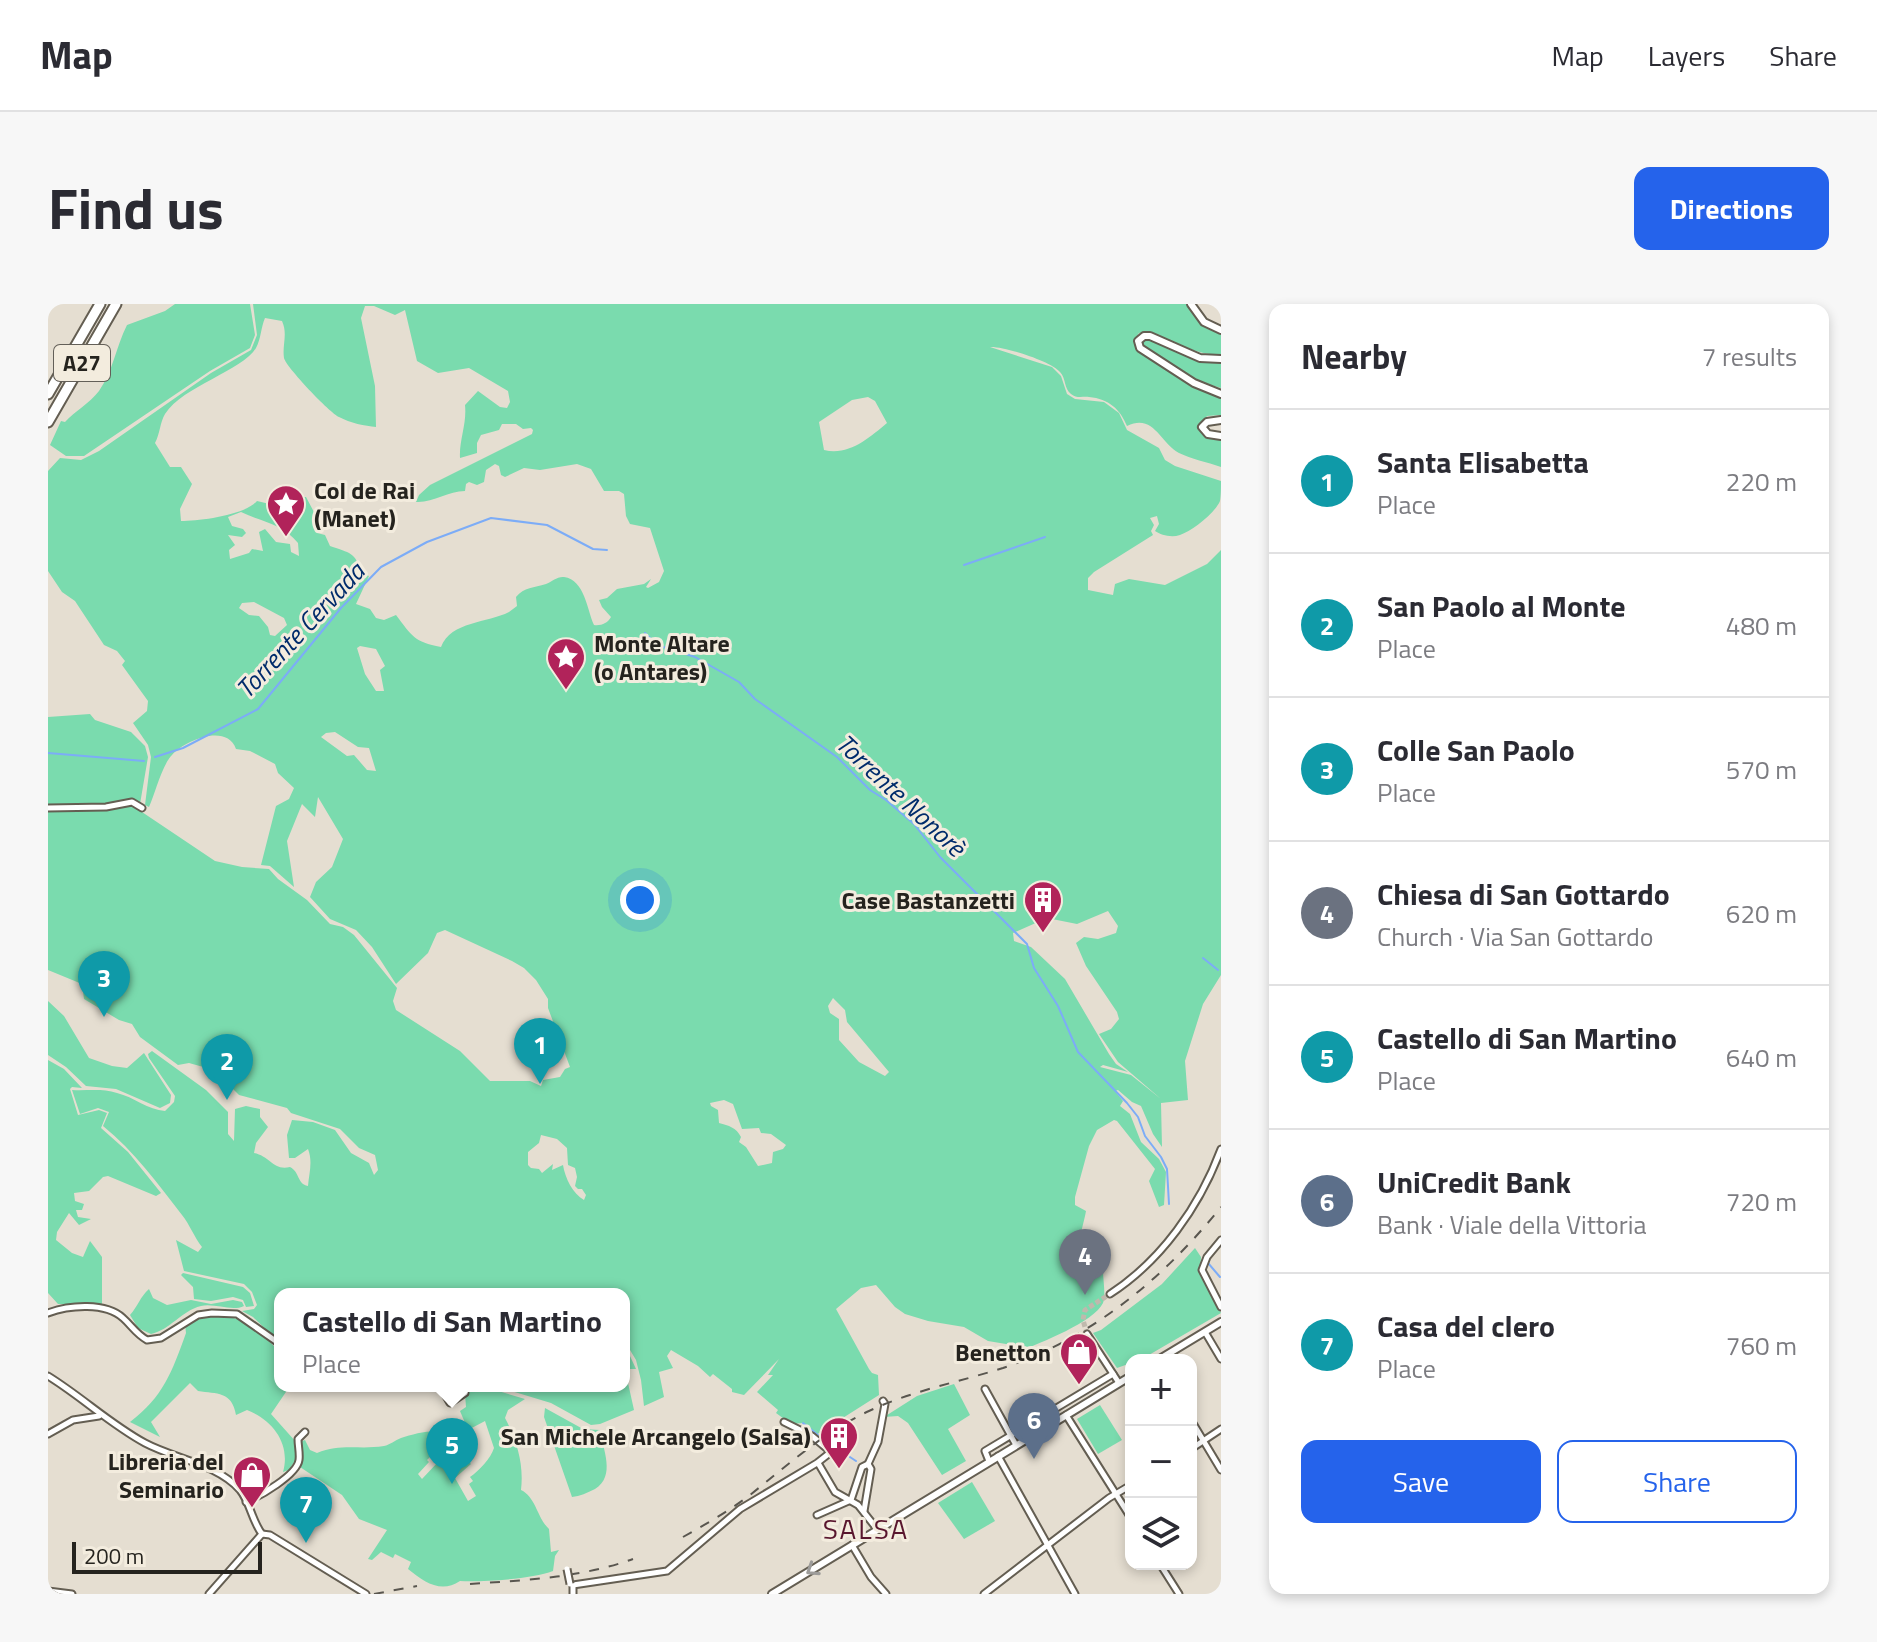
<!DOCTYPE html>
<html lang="en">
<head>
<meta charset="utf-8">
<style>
	:root { --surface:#fff; --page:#f7f7f7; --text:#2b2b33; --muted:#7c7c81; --line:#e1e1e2; --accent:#2563eb }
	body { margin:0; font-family:"Titillium Web",sans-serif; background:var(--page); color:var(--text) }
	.controls { position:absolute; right:24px; bottom:24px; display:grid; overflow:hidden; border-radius:16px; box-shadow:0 4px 12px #0003 }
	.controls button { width:72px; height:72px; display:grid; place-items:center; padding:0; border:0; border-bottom:2px solid var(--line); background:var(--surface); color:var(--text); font:40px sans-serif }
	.scale { position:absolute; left:24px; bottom:20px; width:190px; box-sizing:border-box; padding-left:8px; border:4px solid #25231e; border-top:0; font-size:22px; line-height:28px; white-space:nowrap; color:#25231e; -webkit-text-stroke:6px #f3ecde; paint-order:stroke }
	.you { position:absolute; left:592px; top:596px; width:28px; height:28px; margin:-20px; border:6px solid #fff; border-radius:50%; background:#1a73e8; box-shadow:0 0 0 12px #1a73e833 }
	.badge { display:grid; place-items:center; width:52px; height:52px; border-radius:50%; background:var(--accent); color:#fff; font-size:26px; font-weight:700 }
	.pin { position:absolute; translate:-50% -66px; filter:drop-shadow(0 2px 4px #0008) }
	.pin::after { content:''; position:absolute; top:42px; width:28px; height:24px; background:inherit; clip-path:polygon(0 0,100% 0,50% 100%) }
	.popup { position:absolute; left:226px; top:984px; width:356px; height:104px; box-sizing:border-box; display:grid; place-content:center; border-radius:16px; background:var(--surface); filter:drop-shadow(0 2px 6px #0005); font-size:26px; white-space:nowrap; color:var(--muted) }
	.popup b { font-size:30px; color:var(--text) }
	.popup::after { content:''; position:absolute; left:50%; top:100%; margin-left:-16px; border:16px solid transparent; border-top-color:var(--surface) }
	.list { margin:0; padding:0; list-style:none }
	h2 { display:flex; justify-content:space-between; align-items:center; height:104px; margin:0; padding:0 32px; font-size:34px }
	h2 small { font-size:26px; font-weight:400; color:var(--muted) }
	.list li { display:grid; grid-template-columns:52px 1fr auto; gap:24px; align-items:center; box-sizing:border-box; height:144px; padding:0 32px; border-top:2px solid var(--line) }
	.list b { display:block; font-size:30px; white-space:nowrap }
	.list p { margin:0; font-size:26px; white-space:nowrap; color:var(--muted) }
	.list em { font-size:26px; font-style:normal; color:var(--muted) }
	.actions { display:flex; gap:16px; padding:24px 32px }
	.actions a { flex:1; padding:18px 0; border:2px solid var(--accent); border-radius:16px; text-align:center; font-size:28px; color:var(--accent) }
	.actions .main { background:var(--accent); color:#fff }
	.icon { flex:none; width:44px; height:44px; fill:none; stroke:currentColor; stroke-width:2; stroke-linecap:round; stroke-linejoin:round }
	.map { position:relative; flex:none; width:1173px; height:1290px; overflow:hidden; border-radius:16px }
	header { display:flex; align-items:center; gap:48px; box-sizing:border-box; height:112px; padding:0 40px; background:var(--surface); border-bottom:2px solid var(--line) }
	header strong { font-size:38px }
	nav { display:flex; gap:44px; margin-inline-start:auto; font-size:28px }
	.intro { display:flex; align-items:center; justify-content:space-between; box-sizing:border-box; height:192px; padding:0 48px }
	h1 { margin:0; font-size:56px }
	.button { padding:20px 36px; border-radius:16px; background:var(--accent); color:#fff; font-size:28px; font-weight:700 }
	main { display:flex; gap:48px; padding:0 48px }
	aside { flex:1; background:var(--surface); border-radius:16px; box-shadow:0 4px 12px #0003 }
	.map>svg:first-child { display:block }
	.green { fill:#7adbae; fill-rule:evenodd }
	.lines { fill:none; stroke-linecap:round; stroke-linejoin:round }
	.stream { stroke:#7cacf7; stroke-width:2 }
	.minor-tunnel { stroke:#bfb9ad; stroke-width:5; stroke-dasharray:5 2.5; stroke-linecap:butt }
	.minor-casing { stroke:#645e52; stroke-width:9 }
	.tertiary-casing { stroke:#645e52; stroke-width:10 }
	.motorway-casing { stroke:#645e52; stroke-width:13 }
	.minor { stroke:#fff; stroke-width:5 }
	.tertiary { stroke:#fff; stroke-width:6 }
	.motorway { stroke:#fff; stroke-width:9 }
	.rail { stroke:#59564f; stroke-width:2; stroke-dasharray:10 10; stroke-linecap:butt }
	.minor-bridge-casing { stroke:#645e52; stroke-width:9; stroke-linecap:butt }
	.minor-bridge { stroke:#fff; stroke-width:5 }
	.oneway { stroke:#9d9c9a }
	.labels { text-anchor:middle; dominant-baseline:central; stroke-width:6; stroke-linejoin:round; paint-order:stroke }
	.shield { fill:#f3ecde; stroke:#635f58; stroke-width:2 }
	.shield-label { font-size:22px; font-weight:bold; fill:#25231e }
	.poi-label { font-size:24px; font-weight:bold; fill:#25231e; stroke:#f3ecde; text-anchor:end }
	.water-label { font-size:26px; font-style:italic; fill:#002b6b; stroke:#f3ecde }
	.quarter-label { font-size:28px; letter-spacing:2px; fill:#59162e; stroke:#f3ecde }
</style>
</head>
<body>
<header>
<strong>Map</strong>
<nav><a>Map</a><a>Layers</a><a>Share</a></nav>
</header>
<div class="intro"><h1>Find us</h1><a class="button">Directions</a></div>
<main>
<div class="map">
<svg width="1173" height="1290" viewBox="0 0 1173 1290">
	<rect width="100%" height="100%" fill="#e5ded1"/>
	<!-- green -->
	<g class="green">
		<path d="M 127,0 L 202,0 L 207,31 L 202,44 L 162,67 L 36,152 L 18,152 L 2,141 L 13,117 L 17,118 C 27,107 41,100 51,87 C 65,67 68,43 79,21 L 117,7 Z"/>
		<path d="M 205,0 L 1141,0 L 1149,12 L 1173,27 L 1173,50 C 1148,53 1123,34 1099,28 L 1091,29 L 1086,37 L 1092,48 L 1141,81 L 1153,86 L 1173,90 L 1173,111 L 1159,112 L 1154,121 L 1159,133 L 1173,134 L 1173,163 C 1159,158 1143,155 1131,149 C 1112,139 1106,109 1079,122 C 1072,105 1061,95 1041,93 C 1035,92 1029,95 1023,90 C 1016,85 1018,74 1012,68 C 1003,57 955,42 942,43 L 1004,63 L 1013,72 L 1019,90 L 1027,95 L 1056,98 L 1071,109 L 1079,126 L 1111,144 L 1117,156 L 1127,162 L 1173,177 C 1173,183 1173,192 1172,197 C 1167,209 1144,227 1132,231 C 1123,234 1113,231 1107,227 L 1111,220 L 1109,212 L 1102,214 L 1106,221 L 1103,227 L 1105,231 L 1046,268 L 1040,274 L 1040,286 L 1065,291 L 1067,280 L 1081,275 L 1117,281 L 1159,260 L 1173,246 L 1173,671 L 1155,700 L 1137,757 L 1140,796 L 1113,799 L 1114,843 L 1105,830 L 1093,802 L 1084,798 L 1070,786 L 1067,787 L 1075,797 L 1072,802 L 1082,810 L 1093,838 L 1111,855 L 1118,868 L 1116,901 L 1111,903 L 1101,877 L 1107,865 L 1069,817 L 1066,816 L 1049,826 L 1041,842 L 1027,893 L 1027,901 L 1038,907 C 1035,924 1026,944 1037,960 L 1045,960 L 1047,964 L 1055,967 C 1055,976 1058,991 1055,999 C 1046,1018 992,1039 972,1047 L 970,1042 L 940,1037 L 916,1023 L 880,1017 L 857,1010 L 847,1003 L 828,981 L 813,984 L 788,1005 L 821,1065 L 824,1069 L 830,1071 L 831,1091 L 768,1131 L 755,1119 L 743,1120 L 728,1109 L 730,1106 L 709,1088 L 725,1071 L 720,1071 L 731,1055 L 696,1091 L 684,1088 L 684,1085 L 665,1070 L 662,1073 L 650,1062 L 623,1046 L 619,1052 L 625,1064 L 611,1068 L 616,1093 L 596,1102 L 593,1076 L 588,1056 L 576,1036 L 576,990 L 232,990 L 231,1038 L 205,1013 L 194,1007 L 206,1005 L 209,1001 L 204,988 L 196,980 L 136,967 L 128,936 L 150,948 L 154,943 C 146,933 142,921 134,911 C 110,880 86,847 55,822 L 61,808 L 50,804 L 32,810 L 24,786 C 39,787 54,784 69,789 C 86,793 100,806 117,807 L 126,798 L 127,792 L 101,754 L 100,750 L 104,747 L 158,786 L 180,808 L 180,830 L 186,837 L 187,805 L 198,802 L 212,805 L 212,813 L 220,823 L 208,839 L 206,849 C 222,852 225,867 242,863 C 252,868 249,880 260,882 C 261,869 265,858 260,845 L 247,854 L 241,854 L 239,831 L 244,816 L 265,818 L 287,826 L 303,849 L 321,859 L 326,871 L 330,866 L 327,851 L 311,844 L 292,825 L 243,809 L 239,804 L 191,791 L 166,766 L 141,759 L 130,761 L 92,733 L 84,720 L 71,716 L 36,695 L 34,680 L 0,666 L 0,413 L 42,410 L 47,416 L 83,428 L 97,442 L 100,453 L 91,506 L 167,557 L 194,563 L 221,565 L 230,575 L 259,596 L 282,620 L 295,623 L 306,631 L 349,684 L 345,697 L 348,706 L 412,747 L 442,777 L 482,777 L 493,782 L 495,776 L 512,773 L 517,765 L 522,763 L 500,704 L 500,695 L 488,676 L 476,664 L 464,657 L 397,626 L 389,629 L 380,649 L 348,680 L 324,643 L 308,626 L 282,615 L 262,593 L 268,578 L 284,563 L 295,535 L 270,493 L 267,513 L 254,500 L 239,537 L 246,583 L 222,562 L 213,561 L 228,502 L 241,495 L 246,484 L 230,469 L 227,460 L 202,447 L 188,445 C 179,419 137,436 124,451 C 114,461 107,490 101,503 L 97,501 L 103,453 L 100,441 L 85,419 L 99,407 L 100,397 L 74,361 L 77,357 L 69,347 L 56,341 L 27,297 L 14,288 L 0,267 L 0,167 L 12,154 L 33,156 L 51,147 L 163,69 L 203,46 L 209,31 ZM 317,2 L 326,2 L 347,11 L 357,6 L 369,57 L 390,69 L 421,64 L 460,87 L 462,98 L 459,104 L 452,103 L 430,87 L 417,101 C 419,120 411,136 412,154 L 429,149 L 429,139 L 433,131 L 451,126 L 454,120 L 468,120 L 475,125 L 483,124 L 485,126 L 484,130 L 382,181 L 371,191 L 368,198 C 385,199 400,187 417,187 L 418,180 L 421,178 L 429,181 L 436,178 L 438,166 L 447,160 L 451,162 L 453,171 L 457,173 L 476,164 L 492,166 L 529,160 L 543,165 L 556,187 L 571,187 L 576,190 L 578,212 L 582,220 L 602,224 L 616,267 L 611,278 L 600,284 L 598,283 L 603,275 L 596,280 L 569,285 L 559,294 L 551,296 L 554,303 L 563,313 C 560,319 553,322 546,321 C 539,306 537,276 516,273 C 510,272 503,278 498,280 C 486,284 476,283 468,293 L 469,302 L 461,308 C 440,319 403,317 393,343 C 366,338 364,332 348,311 L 336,316 L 328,314 L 322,305 L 308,300 L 321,272 L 314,269 C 307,248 302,249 282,242 L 277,231 L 269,229 L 267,210 L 258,193 L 245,193 L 230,202 L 209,197 C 197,211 152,217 133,217 L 132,205 L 144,180 L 133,163 L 122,163 L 107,139 C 112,130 112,118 117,110 C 135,82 194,67 208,44 C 213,35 213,23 217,14 L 234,17 C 240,30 234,41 236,54 C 238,63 282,109 291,113 C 302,119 317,122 328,123 L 327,82 L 313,14 ZM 820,93 L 827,97 L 839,119 C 821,134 801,152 776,146 L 771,118 L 804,96 ZM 193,208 C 213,218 234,219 250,239 L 251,252 L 243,248 L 242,240 L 228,238 L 217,225 L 211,228 L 215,247 L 204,245 L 201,249 L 182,255 L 181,246 L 187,241 L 180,231 L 194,233 L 198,229 L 195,225 L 184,222 L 180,213 ZM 206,298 L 236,314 L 239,321 L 227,332 L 222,331 L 220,323 L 211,312 L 201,311 L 191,304 L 194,299 ZM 312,342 L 328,345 L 337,362 L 332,366 L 336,387 L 328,387 L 317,370 L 309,344 ZM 287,428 L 310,443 L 321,444 L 328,467 L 319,466 L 306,451 L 299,452 L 273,433 L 278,429 ZM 1060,607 L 1070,622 L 1068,629 L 1050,635 L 1036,633 L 1028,639 L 1038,662 L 1069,708 L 1071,715 L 1063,725 L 1051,730 L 1070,758 L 1113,795 L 1083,771 L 1052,763 L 1055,761 L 1080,768 L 1068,760 L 1061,750 L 1017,675 L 983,643 L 966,637 L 965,629 L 999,614 L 1029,620 ZM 785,694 L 797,706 L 799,718 L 841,768 L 837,772 L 811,758 L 791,736 L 791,715 L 782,709 L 780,702 ZM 676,796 L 685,800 L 694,825 L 711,824 L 713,829 L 723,830 L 738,841 L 735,845 L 725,848 L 724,859 L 710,862 L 698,843 L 691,838 L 693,833 C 688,823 681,822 671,819 L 670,806 L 663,802 L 662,799 ZM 493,831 L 509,835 L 519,844 L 520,861 L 527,864 L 529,873 L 527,882 L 530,885 L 534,885 L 538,891 L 536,896 C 525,890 517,874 515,861 L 504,866 L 505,860 L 494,869 L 491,865 L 483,864 L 480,861 L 480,848 L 491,839 Z"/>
		<path d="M 1099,34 L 1144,52 L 1173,55 L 1173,84 L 1143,75 L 1096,43 L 1093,37 Z"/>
		<path d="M 0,697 L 16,712 L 41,754 L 64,762 L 79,764 L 96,749 L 123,791 L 122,799 L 112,804 L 68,785 L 38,782 L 18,763 L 0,751 Z"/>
		<path d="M 0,756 L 16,765 L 34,784 L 24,783 L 22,785 L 30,811 L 51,806 L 59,809 L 53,824 L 80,848 L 113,889 L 108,892 L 60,872 L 55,873 L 41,887 L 26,889 L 27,897 L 36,900 L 34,906 L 28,906 L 30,913 L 43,915 L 31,921 L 21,909 L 9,928 L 8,936 L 24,949 L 35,953 L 42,937 L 54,953 L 54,1001 L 10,1000 L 0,989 Z"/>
		<path d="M 1147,944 L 1153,953 L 1152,971 L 1173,1009 L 1094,1055 L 1083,1056 L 1083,1059 L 1069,1064 L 1045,1029 L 1053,1026 L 1114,980 Z"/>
		<path d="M 135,969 L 195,983 L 202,989 L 206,1002 L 198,1003 L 195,996 L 185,993 L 163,997 L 146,995 L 145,983 L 133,971 Z"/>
		<path d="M 101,985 L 105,994 L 119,1001 L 143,996 L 163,1000 L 185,996 L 194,998 L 196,1002 C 184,1008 167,999 153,1002 C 133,1007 122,1026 103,1030 L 90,1024 L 82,1011 C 90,1002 92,993 101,985 Z"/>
		<path d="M 157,1012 C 192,1009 211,1024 232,1049 L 232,1082 L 242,1082 L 223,1110 L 248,1138 L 248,1155 L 241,1166 L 235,1168 C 243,1140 225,1116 199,1106 L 188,1111 C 184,1087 169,1090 150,1087 L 142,1079 L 103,1118 L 112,1133 L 82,1118 C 115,1093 124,1068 138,1029 L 137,1020 Z"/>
		<path d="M 576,1039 L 588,1065 L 582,1065 L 580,1079 L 586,1106 L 552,1120 L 543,1121 L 503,1099 L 447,1082 L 576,1082 Z"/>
		<path d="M 906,1080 L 922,1111 L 900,1125 L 918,1157 L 894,1171 L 860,1119 L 850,1112 L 836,1113 L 869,1092 Z"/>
		<path d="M 429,1083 L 437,1083 L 477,1095 L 460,1106 L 457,1114 C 469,1137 476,1160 473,1186 C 488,1193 489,1214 501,1225 L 503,1248 L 511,1246 L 507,1252 L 505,1267 C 484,1275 436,1278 412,1277 C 393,1290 376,1278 360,1265 L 363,1258 L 347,1250 L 345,1254 L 333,1248 L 324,1256 L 320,1255 L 339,1226 L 311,1215 L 294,1191 L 252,1163 L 252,1138 L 257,1136 L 262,1146 L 269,1149 C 293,1139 311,1146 336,1142 C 342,1141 347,1136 353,1134 C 371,1128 397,1122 412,1135 L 384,1155 L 382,1153 L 379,1156 L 381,1158 L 370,1170 L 374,1175 L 390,1158 L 393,1161 L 410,1146 L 423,1160 L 407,1174 L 420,1197 L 428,1192 L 421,1180 L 425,1177 L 422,1173 C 431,1167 443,1154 446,1144 L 437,1117 L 420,1126 L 412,1107 L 418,1103 L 417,1090 Z"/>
		<path d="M 1052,1101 L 1074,1136 L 1050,1150 L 1029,1115 Z"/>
		<path d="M 497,1104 L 535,1125 L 552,1126 C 555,1146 568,1172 547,1185 C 539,1189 532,1192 524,1193 L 496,1113 Z"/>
		<path d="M 924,1178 L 947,1217 L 916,1235 L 890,1199 Z"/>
	</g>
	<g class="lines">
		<!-- stream -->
		<g class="stream">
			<path d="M 916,261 L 997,233"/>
			<path d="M 597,329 L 609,341 L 647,353 L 691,378 L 707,395 L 789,453 L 822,486 L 838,496 L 866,520 L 892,553 L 979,640 L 986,664 L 1010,702 L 1030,748 L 1079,799 L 1090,813 L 1097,832 L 1113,853 L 1119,865 L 1121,900"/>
			<path d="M 0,449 L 96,457"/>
			<path d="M 107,453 L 135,444 L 210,405 L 293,304 L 333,263 L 379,238 L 443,214 L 499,221 L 545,245 L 559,246"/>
			<path d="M 1155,654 L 1170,666"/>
			<path d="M 1160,959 L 1172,973"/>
			<path d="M 755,1119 L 770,1131"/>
			<path d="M 776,1136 L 808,1157"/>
		</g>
		<!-- minor-tunnel -->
		<path class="minor-tunnel" d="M 1039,1030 L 1035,1016 L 1037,1006 L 1062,990"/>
		<defs>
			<g id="minor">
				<path d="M 0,504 L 58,503 L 84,498 L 94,504"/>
				<path d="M 1173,936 L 1159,953 L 1154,966 L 1173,1003"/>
				<path d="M 1062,990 C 1113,957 1152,902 1173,845"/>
				<path d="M 0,1009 C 21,1001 58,998 75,1014 C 84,1022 88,1030 99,1036 L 113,1034 L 150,1011 L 164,1009 L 189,1010 L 232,1040"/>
				<path d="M 1157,1028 L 1173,1055"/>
				<path d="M 1039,1030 L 1071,1079"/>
				<path d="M 0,1072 C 34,1093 62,1120 97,1139 C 127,1155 169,1160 192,1186 C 202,1198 204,1217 214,1230"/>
				<path d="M 392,1082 L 402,1099 L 417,1089"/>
				<path d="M 937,1085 L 968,1141"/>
				<path d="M 1018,1111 L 1083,1214"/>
				<path d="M 1143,1116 L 1173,1166"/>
				<path d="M 0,1130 L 25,1116 L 51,1112"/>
				<path d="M 1143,1145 L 1173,1125"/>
				<path d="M 950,1152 L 1027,1290"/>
				<path d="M 941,1157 L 937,1147 L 1065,1070"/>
				<path d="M 770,1159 L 787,1188 L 810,1201 L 829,1225"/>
				<path d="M 820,1160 L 830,1138 L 837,1100 L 835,1097"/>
				<path d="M 198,1198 C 212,1192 249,1171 251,1156 C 252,1149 250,1142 250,1135 L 257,1128"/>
				<path d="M 769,1211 L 803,1196 L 814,1163 L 820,1160 L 823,1165 L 816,1207"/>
				<path d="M 214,1230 L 222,1231 L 318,1290"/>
				<path d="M 804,1241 L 823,1273 L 838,1290"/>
				<path d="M 1112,1260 L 1131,1290"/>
				<path d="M 0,1287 L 24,1290"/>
				<path d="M 161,1290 L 214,1230"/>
				<path d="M 525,1290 L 525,1281 L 619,1267 L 692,1205 L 769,1159 L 783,1148 L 764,1132 L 736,1118"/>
				<path d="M 936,1290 L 1061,1194 L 1083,1181"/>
			</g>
			<g id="tertiary">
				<path d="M 1143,0 L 1156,18 L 1173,26"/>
				<path d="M 1173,55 L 1152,54 L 1102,32 L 1096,32 L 1090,37 L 1092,44 L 1146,79 L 1173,90"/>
				<path d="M 1173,116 L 1159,118 L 1154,123 L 1160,130 L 1173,132"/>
				<path d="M 1110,1056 L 1173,1018"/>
				<path d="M 724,1290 L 1083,1072"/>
			</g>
			<g id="motorway">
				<path d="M 0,90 L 52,0"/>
				<path d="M 0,118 L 68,0"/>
			</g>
		</defs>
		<!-- minor casing -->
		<use href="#minor" class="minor-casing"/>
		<!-- tertiary casing -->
		<use href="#tertiary" class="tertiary-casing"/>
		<!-- motorway casing -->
		<use href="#motorway" class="motorway-casing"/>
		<!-- minor -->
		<use href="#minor" class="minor"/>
		<!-- tertiary -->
		<use href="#tertiary" class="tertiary"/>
		<!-- motorway -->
		<use href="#motorway" class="motorway"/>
		<!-- rail -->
		<g class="rail">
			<path d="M 635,1233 C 658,1220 681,1207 702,1191 C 741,1160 776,1128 821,1107 C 863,1087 911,1078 955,1064 C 1044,1034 1115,975 1173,903"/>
			<path d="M 422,1280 C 477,1276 532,1274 585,1255"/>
			<path d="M 326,1290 L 369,1282"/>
		</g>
		<defs>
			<path id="minor-bridge" d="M 519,1265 L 522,1280"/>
		</defs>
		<!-- minor-bridge casing -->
		<use href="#minor-bridge" class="minor-bridge-casing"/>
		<!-- minor-bridge -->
		<use href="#minor-bridge" class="minor-bridge"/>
	</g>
	<!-- one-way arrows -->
	<defs><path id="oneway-chevron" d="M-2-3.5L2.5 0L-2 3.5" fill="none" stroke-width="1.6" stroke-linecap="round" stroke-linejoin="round" transform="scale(2)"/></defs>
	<use class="oneway" href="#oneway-chevron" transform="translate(764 1266) rotate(147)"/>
	<!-- icons -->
	<defs>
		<symbol id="sight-pin" viewBox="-11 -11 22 30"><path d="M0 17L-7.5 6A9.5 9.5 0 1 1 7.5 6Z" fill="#b1235a" stroke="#f3ecde"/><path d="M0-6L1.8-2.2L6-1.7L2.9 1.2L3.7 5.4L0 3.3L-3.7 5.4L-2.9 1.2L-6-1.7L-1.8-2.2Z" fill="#fff"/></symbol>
		<symbol id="building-pin" viewBox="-11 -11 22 30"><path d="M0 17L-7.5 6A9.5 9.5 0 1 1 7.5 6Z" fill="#b1235a" stroke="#f3ecde"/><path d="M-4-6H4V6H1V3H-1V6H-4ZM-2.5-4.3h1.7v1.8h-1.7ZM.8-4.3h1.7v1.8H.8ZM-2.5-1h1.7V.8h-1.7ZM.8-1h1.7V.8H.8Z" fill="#fff"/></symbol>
		<symbol id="shop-pin" viewBox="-11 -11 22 30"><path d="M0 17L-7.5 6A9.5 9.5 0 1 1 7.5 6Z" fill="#b1235a" stroke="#f3ecde"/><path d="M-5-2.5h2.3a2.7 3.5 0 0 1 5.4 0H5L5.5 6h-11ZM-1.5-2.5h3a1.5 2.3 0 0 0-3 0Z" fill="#fff"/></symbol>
	</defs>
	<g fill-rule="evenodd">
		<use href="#sight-pin" x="216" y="178" width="44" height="60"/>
		<use href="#sight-pin" x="496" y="331" width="44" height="60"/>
		<use href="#building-pin" x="973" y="574" width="44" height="60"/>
		<use href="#shop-pin" x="1009" y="1026" width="44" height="60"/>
		<use href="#building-pin" x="769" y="1110" width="44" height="60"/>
		<use href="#shop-pin" x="182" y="1149" width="44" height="60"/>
	</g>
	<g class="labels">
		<!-- shield labels -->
		<rect class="shield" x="6" y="41" width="56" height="36" rx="6"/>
		<g class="shield-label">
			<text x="34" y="59">A27</text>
		</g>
		<!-- poi labels -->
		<g class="poi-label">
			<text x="266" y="186" text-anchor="start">Col de Rai<tspan x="266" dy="28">(Manet)</tspan></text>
			<text x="546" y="339" text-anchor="start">Monte Altare<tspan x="546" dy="28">(o Antares)</tspan></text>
			<text x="967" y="596">Case Bastanzetti</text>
			<text x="1003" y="1048">Benetton</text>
			<text x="763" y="1132">San Michele Arcangelo (Salsa)</text>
			<text x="176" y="1157">Libreria del<tspan x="176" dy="28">Seminario</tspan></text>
		</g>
		<!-- water labels -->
		<g class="water-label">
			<text transform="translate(252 326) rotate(-47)">Torrente Cervada</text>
			<text transform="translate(853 491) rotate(43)">Torrente Nonorè</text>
		</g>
		<!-- quarter labels -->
		<g class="quarter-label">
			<text x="818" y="1224">SALSA</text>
		</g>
	</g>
</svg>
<div class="controls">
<button>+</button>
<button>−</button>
<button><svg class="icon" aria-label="layers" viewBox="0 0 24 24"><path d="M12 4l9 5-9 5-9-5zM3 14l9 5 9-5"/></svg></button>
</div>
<div class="scale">200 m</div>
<div class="you"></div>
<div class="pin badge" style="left:492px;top:780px;background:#0f9aa8">1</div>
<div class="pin badge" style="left:179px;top:796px;background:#0f9aa8">2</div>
<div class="pin badge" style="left:56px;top:713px;background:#0f9aa8">3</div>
<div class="pin badge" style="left:1037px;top:991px;background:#6b7280">4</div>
<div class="pin badge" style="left:404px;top:1180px;background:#0f9aa8">5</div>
<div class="popup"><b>Castello di San Martino</b>Place</div>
<div class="pin badge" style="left:986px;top:1155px;background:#5c6f8a">6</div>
<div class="pin badge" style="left:258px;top:1239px;background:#0f9aa8">7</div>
</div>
<aside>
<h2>Nearby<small>7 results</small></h2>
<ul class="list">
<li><span class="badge" style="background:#0f9aa8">1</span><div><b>Santa Elisabetta</b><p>Place</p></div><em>220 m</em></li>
<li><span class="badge" style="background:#0f9aa8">2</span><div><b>San Paolo al Monte</b><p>Place</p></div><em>480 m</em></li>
<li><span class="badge" style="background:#0f9aa8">3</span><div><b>Colle San Paolo</b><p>Place</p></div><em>570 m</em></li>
<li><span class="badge" style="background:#6b7280">4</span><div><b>Chiesa di San Gottardo</b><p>Church · Via San Gottardo</p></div><em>620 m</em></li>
<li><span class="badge" style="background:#0f9aa8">5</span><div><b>Castello di San Martino</b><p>Place</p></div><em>640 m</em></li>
<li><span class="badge" style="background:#5c6f8a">6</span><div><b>UniCredit Bank</b><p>Bank · Viale della Vittoria</p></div><em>720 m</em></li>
<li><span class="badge" style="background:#0f9aa8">7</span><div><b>Casa del clero</b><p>Place</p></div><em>760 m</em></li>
</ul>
<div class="actions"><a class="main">Save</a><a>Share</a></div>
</aside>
</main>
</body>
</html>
